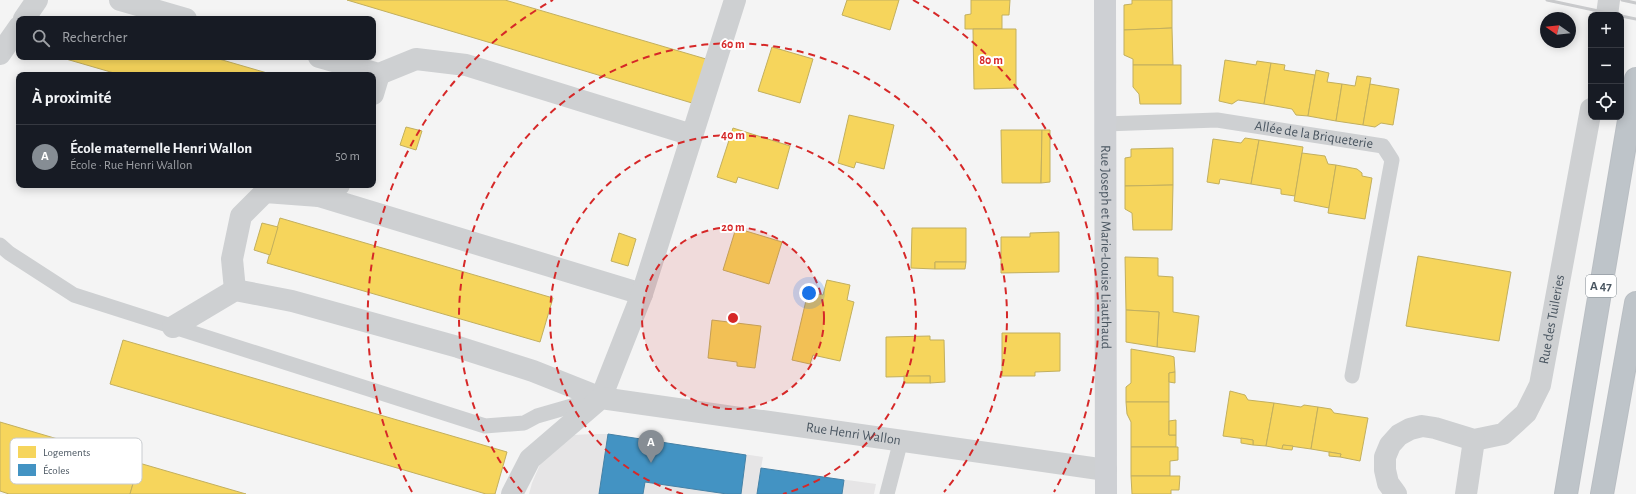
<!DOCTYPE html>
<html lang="fr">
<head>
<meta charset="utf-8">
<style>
	:root { --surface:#171b24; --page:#20242c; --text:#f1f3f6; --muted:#9ea1a6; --line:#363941; --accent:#868d94 }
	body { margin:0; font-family:"Alegreya Sans",sans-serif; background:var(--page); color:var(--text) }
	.controls { position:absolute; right:12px; top:12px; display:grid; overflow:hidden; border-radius:8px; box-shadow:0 2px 10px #0003 }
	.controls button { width:36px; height:36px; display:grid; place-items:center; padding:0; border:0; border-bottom:1px solid var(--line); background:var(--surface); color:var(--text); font:20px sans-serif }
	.compass { position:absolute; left:1540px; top:12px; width:36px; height:36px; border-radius:50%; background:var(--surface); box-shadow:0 2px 10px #0003; rotate:284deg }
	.you { position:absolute; left:809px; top:293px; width:14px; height:14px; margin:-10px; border:3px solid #fff; border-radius:50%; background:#1a73e8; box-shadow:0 0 0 6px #1a73e833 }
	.badge { display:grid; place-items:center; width:26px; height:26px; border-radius:50%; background:var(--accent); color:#fff; font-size:13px; font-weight:700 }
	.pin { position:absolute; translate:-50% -33px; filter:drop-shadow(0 1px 2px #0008) }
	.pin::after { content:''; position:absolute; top:21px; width:14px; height:12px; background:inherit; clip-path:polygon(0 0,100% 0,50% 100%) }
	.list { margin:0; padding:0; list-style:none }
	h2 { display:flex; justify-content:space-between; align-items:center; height:52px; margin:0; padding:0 16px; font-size:17px }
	h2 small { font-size:13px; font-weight:400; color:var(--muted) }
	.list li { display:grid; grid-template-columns:26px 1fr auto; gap:12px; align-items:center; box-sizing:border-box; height:64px; padding:0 16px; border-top:1px solid var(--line) }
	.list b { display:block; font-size:15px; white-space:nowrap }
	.list p { margin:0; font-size:13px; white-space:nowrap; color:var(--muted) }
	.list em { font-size:13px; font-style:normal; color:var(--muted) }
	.icon { flex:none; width:22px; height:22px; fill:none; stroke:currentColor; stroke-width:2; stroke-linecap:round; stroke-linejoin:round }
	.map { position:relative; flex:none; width:1636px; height:494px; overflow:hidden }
	.search { position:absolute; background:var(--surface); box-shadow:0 2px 10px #0003; left:16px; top:16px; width:360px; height:44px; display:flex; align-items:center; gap:10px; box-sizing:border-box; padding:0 14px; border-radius:8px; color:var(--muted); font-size:15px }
	.panel { position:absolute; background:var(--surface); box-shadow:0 2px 10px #0003; left:16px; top:72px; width:360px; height:116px; border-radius:8px }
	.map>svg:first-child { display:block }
	.education { fill:#e6e5e6 }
	.homes { fill:#f6d55c; stroke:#c2af5e }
	.schools { fill:#4393c3; stroke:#4581a6 }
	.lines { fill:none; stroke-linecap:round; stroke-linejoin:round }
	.highway-casing { stroke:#b9bec3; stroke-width:24 }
	.lane { stroke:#ced0d2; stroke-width:15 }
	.street { stroke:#ced0d2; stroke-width:22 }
	.secondary { stroke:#ced0d4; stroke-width:22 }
	.highway { stroke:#bec4c9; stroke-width:22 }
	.rail { stroke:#c9cacc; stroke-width:3 }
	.ring { fill:none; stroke:#d62828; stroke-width:2; stroke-dasharray:7 5 }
	.labels { text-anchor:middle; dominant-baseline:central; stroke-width:4; stroke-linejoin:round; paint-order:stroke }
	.shield { fill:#fff; stroke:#808990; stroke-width:1 }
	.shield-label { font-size:13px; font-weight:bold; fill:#4a5661 }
	.street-label { font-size:14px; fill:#4a5661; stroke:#fff }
	.key { fill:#fff; stroke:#c9ccd0; stroke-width:1 }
	.key-label { font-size:11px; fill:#4a5661 }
	.centre { fill:#d62828; stroke:#fff; stroke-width:2 }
	.ring-label { font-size:12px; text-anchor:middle; font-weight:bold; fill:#d62828; stroke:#fff; stroke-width:4; stroke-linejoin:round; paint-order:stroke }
</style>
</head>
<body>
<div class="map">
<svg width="1636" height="494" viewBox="0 0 1636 494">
	<rect width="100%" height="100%" fill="#f4f4f4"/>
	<!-- education -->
	<path class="education" d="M 592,434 L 608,434 L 763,457 L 761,468 L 876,484 L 874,494 L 529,494 L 532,483 L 545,453 L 574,435 Z"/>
	<!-- homes -->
	<g class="homes">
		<path d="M 347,0 L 505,0 L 706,59 L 692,103 Z"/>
		<path d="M 847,0 L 899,0 L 890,30 L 842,15 Z"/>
		<path d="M 971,0 L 1010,0 L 1009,15 L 1002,15 L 1002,29 L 965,29 L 965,15 L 971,14 Z"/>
		<path d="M 1132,0 L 1172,0 L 1172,28 L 1124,30 L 1124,5 L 1132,4 Z"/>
		<path d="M 1172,28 L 1173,65 L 1133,65 L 1133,59 L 1124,55 L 1124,30 Z"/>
		<path d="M 973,29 L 1016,29 L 1016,88 L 974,89 Z"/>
		<path d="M 772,47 L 813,59 L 800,103 L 758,91 Z"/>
		<path d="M 67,57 L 212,57 L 274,75 L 121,75 L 66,59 Z"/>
		<path d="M 1225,60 L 1256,65 L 1257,61 L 1271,63 L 1264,104 L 1238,100 L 1232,104 L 1219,101 Z"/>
		<path d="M 1271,63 L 1285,65 L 1284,70 L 1315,75 L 1308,116 L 1296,115 L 1292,109 L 1264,104 Z"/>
		<path d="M 1133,65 L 1181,65 L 1181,104 L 1140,104 L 1139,94 L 1133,87 Z"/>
		<path d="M 1316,70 L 1329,73 L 1327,82 L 1342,84 L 1336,121 L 1308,116 Z"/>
		<path d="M 1357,76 L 1371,78 L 1363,125 L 1336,121 L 1342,84 L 1355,86 Z"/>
		<path d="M 1370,84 L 1399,89 L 1393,125 L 1381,123 L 1375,127 L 1363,125 Z"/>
		<path d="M 849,115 L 894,125 L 884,169 L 856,162 L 854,168 L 838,163 Z"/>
		<path d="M 406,127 L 422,131 L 416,150 L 400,145 Z"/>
		<path d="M 733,128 L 790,146 L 778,189 L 738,177 L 736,183 L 717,177 Z"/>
		<path d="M 1001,130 L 1042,130 L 1041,183 L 1002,183 Z"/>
		<path d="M 1042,130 L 1050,130 L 1050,182 L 1041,183 Z"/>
		<path d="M 1245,138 L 1259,140 L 1251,184 L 1220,179 L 1219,184 L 1207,182 L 1213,139 L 1241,143 Z"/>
		<path d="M 1259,140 L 1303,147 L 1295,196 L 1281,194 L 1281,189 L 1251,184 Z"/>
		<path d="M 1173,148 L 1173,185 L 1125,186 L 1125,158 L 1131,157 L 1131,149 Z"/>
		<path d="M 1302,153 L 1325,156 L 1328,164 L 1336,165 L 1329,208 L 1294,201 Z"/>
		<path d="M 1336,165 L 1357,169 L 1362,173 L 1362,176 L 1372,178 L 1365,219 L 1328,213 Z"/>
		<path d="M 1173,185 L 1172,230 L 1133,230 L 1132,213 L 1125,209 L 1125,186 Z"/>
		<path d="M 280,218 L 553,298 L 540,342 L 267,263 Z"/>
		<path d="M 262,223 L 278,227 L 270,255 L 254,250 Z"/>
		<path d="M 736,228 L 782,242 L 769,284 L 723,270 Z"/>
		<path d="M 912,228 L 966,228 L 966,262 L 935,262 L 935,269 L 911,268 Z"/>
		<path d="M 1059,232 L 1059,272 L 1001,273 L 1001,237 L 1030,237 L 1030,233 Z"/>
		<path d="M 619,233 L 636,239 L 628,266 L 611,261 Z"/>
		<path d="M 1418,256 L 1511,272 L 1499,341 L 1406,326 Z"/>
		<path d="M 1125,257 L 1158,258 L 1158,276 L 1173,277 L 1173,312 L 1199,316 L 1195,352 L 1157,347 L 1159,312 L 1126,310 Z"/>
		<path d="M 935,262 L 966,262 L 965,269 L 935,269 Z"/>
		<path d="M 827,280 L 850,285 L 847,300 L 854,302 L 840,361 L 813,355 L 810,364 L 792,360 L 808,292 L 823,295 Z"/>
		<path d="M 1126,310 L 1159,312 L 1157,347 L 1126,342 Z"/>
		<path d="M 712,320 L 761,326 L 755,368 L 737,366 L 737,362 L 708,358 Z"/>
		<path d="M 1002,333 L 1060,333 L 1060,371 L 1035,372 L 1035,376 L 1002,376 Z"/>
		<path d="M 930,336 L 930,340 L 944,340 L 945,382 L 930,383 L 930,376 L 886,377 L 886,337 Z"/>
		<path d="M 123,340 L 507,452 L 495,494 L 486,494 L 110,384 Z"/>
		<path d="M 1131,349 L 1171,356 L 1174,357 L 1175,372 L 1169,373 L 1169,402 L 1126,402 L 1126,387 L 1131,383 Z"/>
		<path d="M 1175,372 L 1175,383 L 1169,382 L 1169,373 Z"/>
		<rect x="904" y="376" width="26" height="7"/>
		<path d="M 1230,391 L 1245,395 L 1248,400 L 1274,403 L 1266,446 L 1253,445 L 1253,440 L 1223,436 Z"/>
		<path d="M 1126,402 L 1169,402 L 1169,435 L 1176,435 L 1176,447 L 1131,447 L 1131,422 L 1127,414 Z"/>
		<path d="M 1274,403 L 1301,407 L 1304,405 L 1318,407 L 1311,449 L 1283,445 L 1282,449 L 1266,446 Z"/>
		<path d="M 1318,407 L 1331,409 L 1334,413 L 1368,418 L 1360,461 L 1340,457 L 1341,454 L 1311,449 Z"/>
		<path d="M 1176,420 L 1176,435 L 1169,435 L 1169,421 Z"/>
		<path d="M 0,422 L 139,463 L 130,494 L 9,494 L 0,491 Z"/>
		<path d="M 1241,438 L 1253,440 L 1253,445 L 1241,443 Z"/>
		<path d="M 1283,445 L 1293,446 L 1292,450 L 1282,449 Z"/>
		<path d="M 1131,447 L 1178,447 L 1178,460 L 1170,461 L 1170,476 L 1131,476 Z"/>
		<path d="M 1329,452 L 1341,454 L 1340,457 L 1329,456 Z"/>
		<path d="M 139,463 L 246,494 L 130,494 Z"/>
		<path d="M 1131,476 L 1180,476 L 1179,490 L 1171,490 L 1171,494 L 1132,494 Z"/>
	</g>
	<!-- schools -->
	<g class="schools">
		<path d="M 608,434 L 746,455 L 741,494 L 727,494 L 645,482 L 643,494 L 599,494 Z"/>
		<path d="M 761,468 L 844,480 L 842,494 L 757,494 Z"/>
	</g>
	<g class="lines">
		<defs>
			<g id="highway">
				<path d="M 1566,494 L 1636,79"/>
				<path d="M 1602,494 L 1636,303"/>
			</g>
		</defs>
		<!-- highway casing -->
		<use href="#highway" class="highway-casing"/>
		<!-- lane -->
		<g class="lane">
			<path id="s1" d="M 1105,124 L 1217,120 L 1383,146 L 1392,160 L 1352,376"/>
			<path d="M 0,245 L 9,253 L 74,295 L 485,426 L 524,423 L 537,416 L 596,399"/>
			<path d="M 887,494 L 901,440"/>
		</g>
		<!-- street -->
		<g class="street">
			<path d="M 120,0 L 186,19"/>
			<path d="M 1607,15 L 1609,0"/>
			<path d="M 24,19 L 37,0"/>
			<path d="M 0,54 L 19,27"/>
			<path d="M 319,57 L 379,74 L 416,59 L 466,65 L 692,135"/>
			<path d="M 373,94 L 379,74"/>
			<path d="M 319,196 L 642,294"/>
			<path d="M 235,290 L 232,259 L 241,216 L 265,192 L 319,196 L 339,185"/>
			<path d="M 173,327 L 235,290 L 292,301 L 458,347 L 533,371 L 601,398 L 642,294 L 735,0"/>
			<path id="s2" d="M 512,494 L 530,459 L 601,398 L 1106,470"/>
			<path id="s3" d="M 1396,494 L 1388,483 L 1385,470 L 1385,457 L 1390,445 L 1399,435 L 1410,429 L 1422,426 L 1435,428 L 1474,440 L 1503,434 L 1526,413 L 1540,385 L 1591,109"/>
			<path d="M 1466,494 L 1474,440"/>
		</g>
		<!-- secondary -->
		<path class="secondary" id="s4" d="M 1105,0 L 1106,494"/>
		<!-- highway -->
		<use href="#highway" class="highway"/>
		<!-- rail -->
		<g class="rail">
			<path d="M 1547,0 L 1617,15"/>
			<path d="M 1622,0 L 1636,3"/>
			<path d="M 1621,16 L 1636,19"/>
		</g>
	</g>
	<!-- distance rings -->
	<circle cx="733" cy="318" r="91" fill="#d62828" fill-opacity=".12"/>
	<g class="ring">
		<circle cx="733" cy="318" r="91"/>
		<path d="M683 494A183 183 0 1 1 783 494"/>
		<path d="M522 492A274 274 0 1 1 944 492"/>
		<path d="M412 492A365 365 0 0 1 553 0M913 0A365 365 0 0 1 1054 492"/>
	</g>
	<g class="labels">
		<!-- shield labels -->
		<rect class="shield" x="1586" y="275" width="30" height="22" rx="3"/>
		<g class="shield-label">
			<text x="1601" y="286">A 47</text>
		</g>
		<!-- street labels -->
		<g class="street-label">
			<text stroke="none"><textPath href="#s1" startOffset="210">Allée de la Briqueterie</textPath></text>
			<text stroke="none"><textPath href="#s4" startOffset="247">Rue Joseph et Marie-Louise Liauthaud</textPath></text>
			<text stroke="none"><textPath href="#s3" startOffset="304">Rue des Tuileries</textPath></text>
			<text stroke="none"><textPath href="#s2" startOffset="388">Rue Henri Wallon</textPath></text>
		</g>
	</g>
	<!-- legend -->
	<rect x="10" y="438" width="132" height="46" rx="6" class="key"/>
	<rect x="18" y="446" width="18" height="12" fill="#f6d55c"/>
	<rect x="18" y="464" width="18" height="12" fill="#4393c3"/>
	<g class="key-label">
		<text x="43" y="456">Logements</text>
		<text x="43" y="474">Écoles</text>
	</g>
	<circle cx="733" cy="318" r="6" class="centre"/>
	<g class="ring-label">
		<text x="733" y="48">60 m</text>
		<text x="991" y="64">80 m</text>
		<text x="733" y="139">40 m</text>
		<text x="733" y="231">20 m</text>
	</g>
</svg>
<div class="controls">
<button>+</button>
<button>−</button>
<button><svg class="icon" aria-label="locate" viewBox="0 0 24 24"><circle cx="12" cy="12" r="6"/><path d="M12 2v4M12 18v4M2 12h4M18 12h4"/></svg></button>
</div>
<svg class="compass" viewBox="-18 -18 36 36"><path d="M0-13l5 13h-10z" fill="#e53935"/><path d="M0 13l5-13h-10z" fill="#9ea1a6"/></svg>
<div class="you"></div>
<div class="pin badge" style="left:651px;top:463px">A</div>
<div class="search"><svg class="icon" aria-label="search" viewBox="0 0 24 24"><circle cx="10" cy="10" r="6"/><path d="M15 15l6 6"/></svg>Rechercher</div>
<section class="panel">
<h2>À proximité<small></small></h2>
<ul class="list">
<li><span class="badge">A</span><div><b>École maternelle Henri Wallon</b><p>École · Rue Henri Wallon</p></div><em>50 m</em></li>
</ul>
</section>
</div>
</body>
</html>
